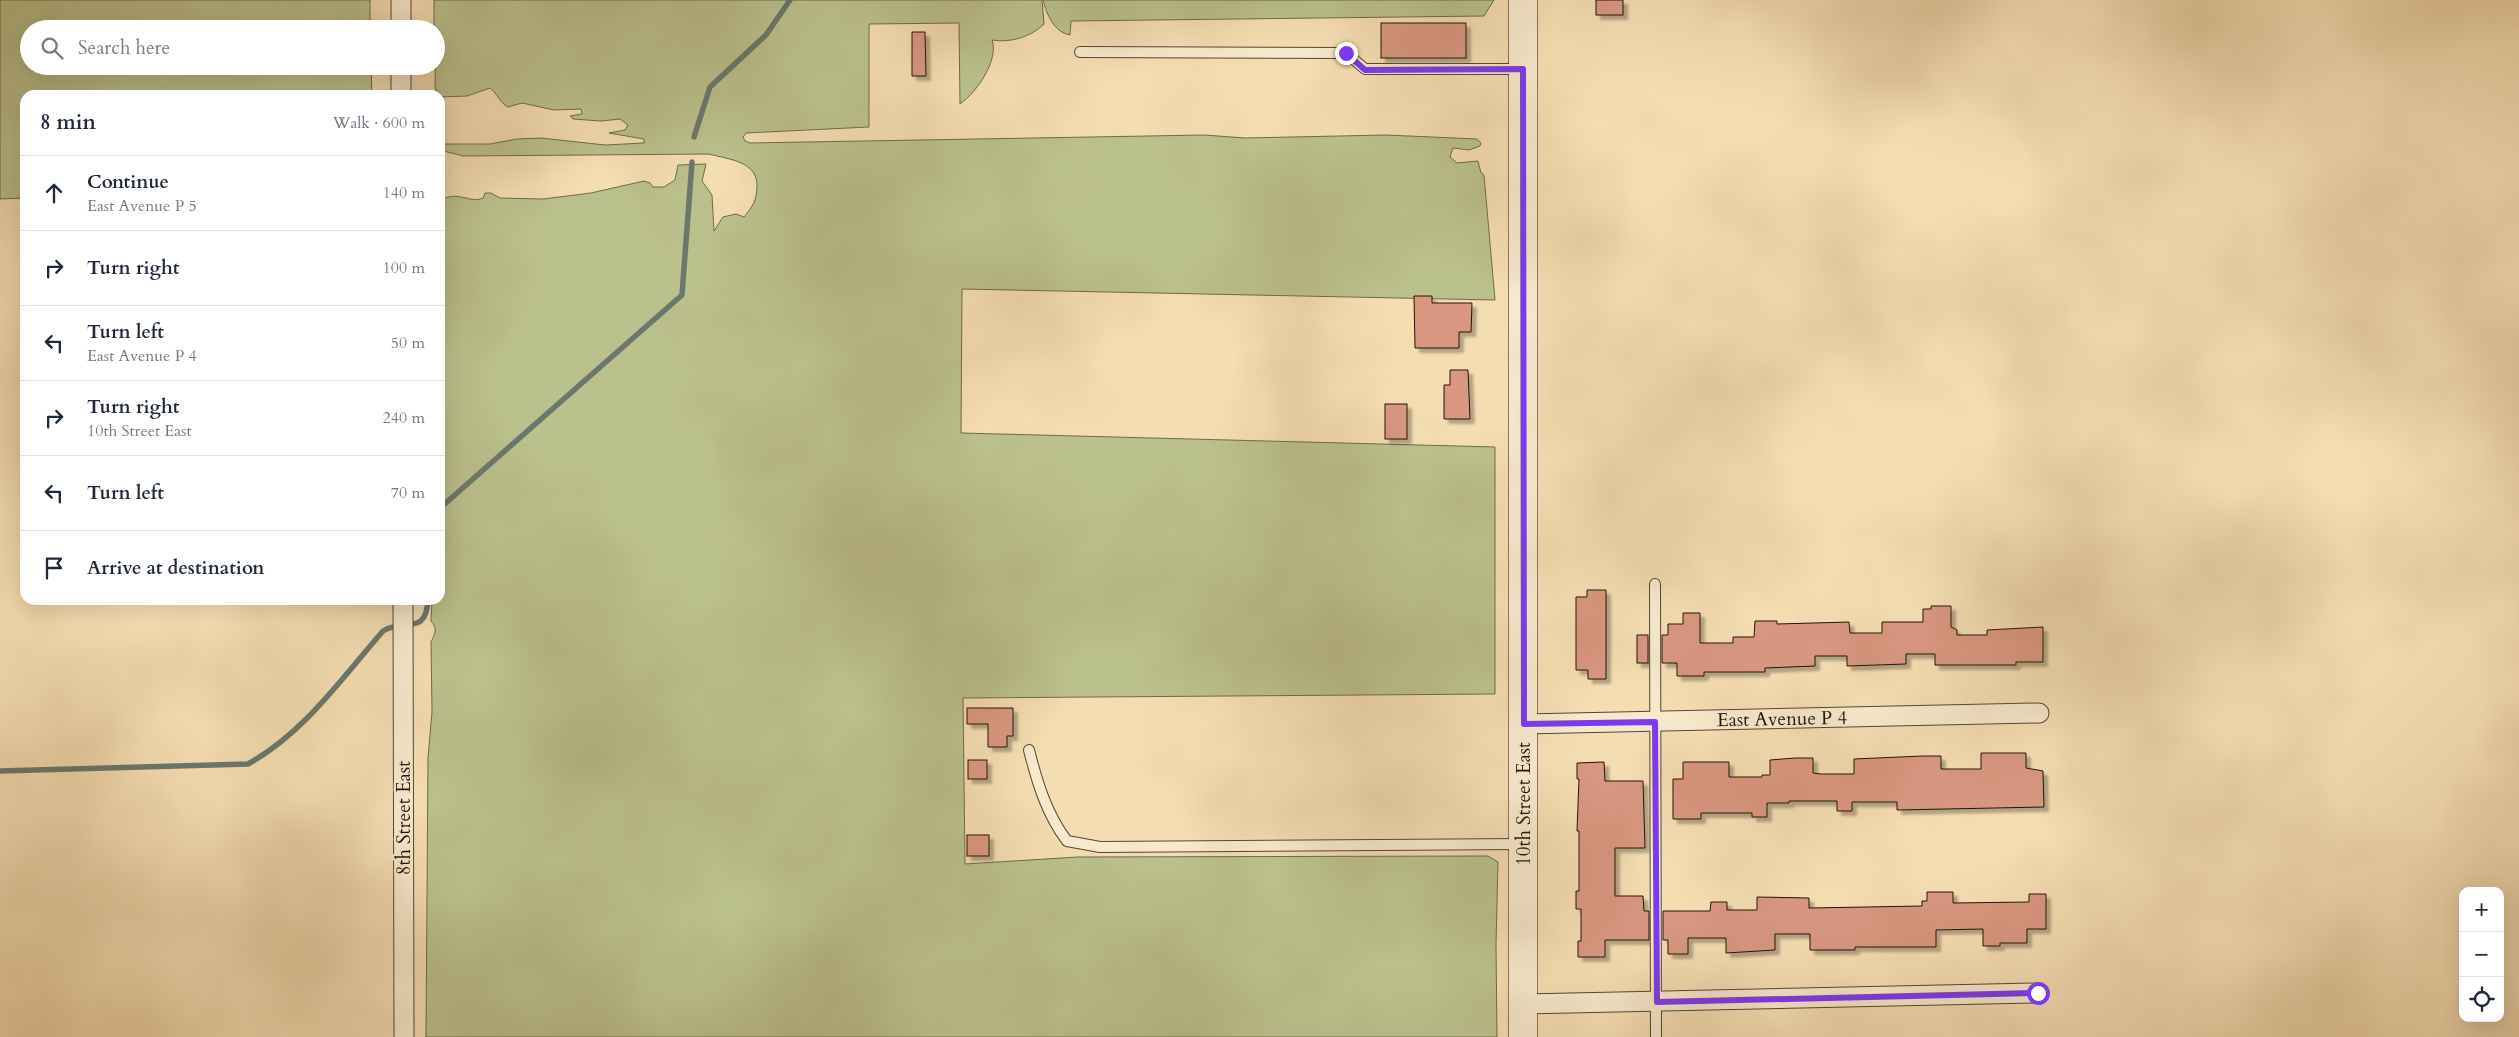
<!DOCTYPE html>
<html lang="en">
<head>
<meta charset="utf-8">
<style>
	:root { --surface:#fff; --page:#f6f6f7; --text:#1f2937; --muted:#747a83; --line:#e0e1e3 }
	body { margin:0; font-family:Cardo,serif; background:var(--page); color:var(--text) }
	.controls { position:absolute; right:15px; bottom:15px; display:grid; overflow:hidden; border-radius:10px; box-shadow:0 5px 20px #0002 }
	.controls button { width:45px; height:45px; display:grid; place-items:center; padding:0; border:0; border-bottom:1px solid var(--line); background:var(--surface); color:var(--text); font:25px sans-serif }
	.stop { position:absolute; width:15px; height:15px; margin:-11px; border:4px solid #7c3aed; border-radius:50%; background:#fff }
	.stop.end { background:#7c3aed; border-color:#fff; box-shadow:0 1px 5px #0008 }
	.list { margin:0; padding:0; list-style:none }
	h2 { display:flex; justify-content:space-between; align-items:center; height:65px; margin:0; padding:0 20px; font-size:21px }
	h2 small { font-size:16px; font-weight:400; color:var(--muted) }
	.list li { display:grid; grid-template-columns:32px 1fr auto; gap:15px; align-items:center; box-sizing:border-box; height:75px; padding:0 20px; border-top:1px solid var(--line) }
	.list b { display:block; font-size:19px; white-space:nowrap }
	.list p { margin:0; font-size:16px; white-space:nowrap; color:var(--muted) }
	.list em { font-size:16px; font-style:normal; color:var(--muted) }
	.icon { flex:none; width:28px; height:28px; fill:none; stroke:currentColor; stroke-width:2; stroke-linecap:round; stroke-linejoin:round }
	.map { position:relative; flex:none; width:2519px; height:1037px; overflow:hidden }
	.search { position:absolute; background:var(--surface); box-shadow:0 5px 20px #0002; left:20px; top:20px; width:425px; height:55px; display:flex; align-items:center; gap:12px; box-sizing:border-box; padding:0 18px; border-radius:28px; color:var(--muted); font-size:19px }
	.panel { position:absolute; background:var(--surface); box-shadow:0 5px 20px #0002; left:20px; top:90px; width:425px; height:515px; border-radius:15px }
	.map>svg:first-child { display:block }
	.grass { fill:#bbc18d; stroke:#6e6a4b }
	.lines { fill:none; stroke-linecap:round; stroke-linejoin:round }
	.stream { stroke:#6a786d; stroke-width:5.5 }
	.building { fill:#d99781; stroke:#201409; filter:url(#shadow) }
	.service-casing { stroke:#554633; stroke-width:12 }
	.minor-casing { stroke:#554633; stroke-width:21 }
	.secondary-casing { stroke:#201409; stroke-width:29 }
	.service { stroke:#f8e9cd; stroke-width:10 }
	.minor { stroke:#f8e9cd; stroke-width:19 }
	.secondary { stroke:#f8e9cd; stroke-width:28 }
	.route { stroke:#7c3aed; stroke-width:6 }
	.labels { text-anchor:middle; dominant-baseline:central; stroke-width:4.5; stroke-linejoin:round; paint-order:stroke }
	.street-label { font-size:19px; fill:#201409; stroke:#f8e9cd }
</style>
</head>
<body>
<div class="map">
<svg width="2519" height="1037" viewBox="0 0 2519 1037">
	<defs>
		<filter id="shadow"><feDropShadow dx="4.5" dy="4.5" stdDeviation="1" flood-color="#0004"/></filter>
	</defs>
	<rect width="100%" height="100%" fill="#f5ddb2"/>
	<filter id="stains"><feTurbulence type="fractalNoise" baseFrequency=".004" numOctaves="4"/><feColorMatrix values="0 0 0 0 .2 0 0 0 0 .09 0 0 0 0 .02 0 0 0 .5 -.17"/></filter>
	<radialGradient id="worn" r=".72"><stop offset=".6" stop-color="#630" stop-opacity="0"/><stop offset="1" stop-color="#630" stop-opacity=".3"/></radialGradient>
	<!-- grass -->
	<g class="grass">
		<path d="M 0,0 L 370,0 L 370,29 L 29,29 L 29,66 L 371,66 L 372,95 L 25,95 L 25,198 L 0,199 Z"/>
		<path d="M 434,0 L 1042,0 L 1044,24 C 1031,37 1010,43 992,40 C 999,60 977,92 960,104 L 959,23 L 869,24 L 869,127 L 746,133 L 743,137 L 745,141 L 750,143 L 1204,135 L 1245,138 L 1386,135 L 1477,139 L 1481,143 L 1480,146 L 1469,150 L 1453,148 L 1450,157 L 1457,163 L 1478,161 L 1481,173 L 1484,175 L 1495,300 L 962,289 L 961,433 L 1495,447 L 1495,694 L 963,698 L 965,864 L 1078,857 L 1488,856 L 1498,862 L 1496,944 L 1497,1037 L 426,1037 L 428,758 L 432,712 L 431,642 C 435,634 438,628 431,621 L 432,600 L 440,600 L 440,200 C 460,190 469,204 483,198 L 485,193 L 491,193 L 500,198 L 543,199 L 591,193 L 644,181 L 650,183 L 653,187 L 664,187 L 675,180 L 678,165 L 706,164 L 702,181 L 712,195 L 714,231 L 723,217 L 736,214 L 744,217 C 753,206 757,200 757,185 C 757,161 727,159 709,154 L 463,156 L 440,150 L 440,144 L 490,144 L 517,139 L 541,138 L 605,145 L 644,143 L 644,139 L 609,133 L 625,130 L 628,125 L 620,119 L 601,121 L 573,119 L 570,116 L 582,114 L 581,109 L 554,110 L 522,103 L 508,107 C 499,102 498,94 490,88 L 467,96 L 440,97 L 435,88 L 436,29 L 434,29 Z"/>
		<path d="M 1043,0 L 1494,0 L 1484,16 L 1071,21 L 1070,35 C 1054,32 1047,15 1043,0 Z"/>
	</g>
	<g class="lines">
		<!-- stream -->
		<g class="stream">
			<path d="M 694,137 L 710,87 L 766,35 L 790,0"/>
			<path d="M 440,508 L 682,295 L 692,162"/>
			<path d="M 0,771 L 248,764 C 304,733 342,678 383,631 C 405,618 426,636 428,600"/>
		</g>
	</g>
	<!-- building -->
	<g class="building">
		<rect x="1596" y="0" width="27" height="15"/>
		<rect x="1381" y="23" width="85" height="35"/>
		<path d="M 912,32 L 925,32 L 926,76 L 912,76 Z"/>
		<path d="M 1414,296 L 1432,296 L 1432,303 L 1472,303 L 1471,332 L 1459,332 L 1459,348 L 1415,348 Z"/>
		<path d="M 1450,370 L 1468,370 L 1470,419 L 1444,419 L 1444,385 L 1450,385 Z"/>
		<rect x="1385" y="404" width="22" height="35"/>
		<path d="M 1587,590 L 1606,590 L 1606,679 L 1588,679 L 1588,670 L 1576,670 L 1576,597 L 1587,597 Z"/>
		<path d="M 1931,606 L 1951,606 L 1951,627 L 1957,630 L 1957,635 L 1987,635 L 1987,630 L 2043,627 L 2043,662 L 2016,662 L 2016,665 L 1935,665 L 1935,654 L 1906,654 L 1906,664 L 1847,666 L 1847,656 L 1815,656 L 1815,666 L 1765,668 L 1765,672 L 1704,672 L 1704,676 L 1677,676 L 1677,663 L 1662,663 L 1662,635 L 1668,635 L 1668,624 L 1683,624 L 1683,613 L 1700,613 L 1700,643 L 1733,643 L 1733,637 L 1754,637 L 1755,621 L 1777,621 L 1777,624 L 1849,622 L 1850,633 L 1882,633 L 1882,622 L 1923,622 L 1923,609 L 1931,609 Z"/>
		<rect x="1637" y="635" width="11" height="28"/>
		<path d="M 967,708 L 1013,708 L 1013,736 L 1007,736 L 1007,747 L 988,747 L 988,724 L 967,724 Z"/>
		<path d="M 1981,753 L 2026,753 L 2026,768 L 2043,771 L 2044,807 L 1897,810 L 1897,802 L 1852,802 L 1852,811 L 1837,811 L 1837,801 L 1789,801 L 1789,803 L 1767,803 L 1767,817 L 1752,817 L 1752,813 L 1701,813 L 1701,819 L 1673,819 L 1673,779 L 1683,779 L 1683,762 L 1729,762 L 1729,777 L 1762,777 L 1762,775 L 1770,775 L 1770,760 L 1795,758 L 1813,758 L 1813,773 L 1821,774 L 1854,774 L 1854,759 L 1922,756 L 1941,756 L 1941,769 L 1981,769 Z"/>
		<rect x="968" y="760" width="19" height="19"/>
		<path d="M 1604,762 L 1605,781 L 1643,781 L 1645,848 L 1615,848 L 1615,896 L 1643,896 L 1644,911 L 1649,911 L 1649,940 L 1605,940 L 1605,957 L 1578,957 L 1578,941 L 1581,941 L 1581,909 L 1576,909 L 1576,891 L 1579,891 L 1579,831 L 1577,831 L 1579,779 L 1577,779 L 1577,763 Z"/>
		<rect x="967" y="835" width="22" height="21"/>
		<path d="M 1927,892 L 1953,892 L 1953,903 L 2029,902 L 2029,894 L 2046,894 L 2046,929 L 2027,929 L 2027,943 L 2000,943 L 2000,946 L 1983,946 L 1983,929 L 1936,930 L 1936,947 L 1855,947 L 1855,950 L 1810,950 L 1810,934 L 1775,934 L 1775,950 L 1726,953 L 1726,938 L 1688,938 L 1688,954 L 1668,954 L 1668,940 L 1663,940 L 1663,911 L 1710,911 L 1711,902 L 1727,902 L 1727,910 L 1757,910 L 1757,897 L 1809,898 L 1809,908 L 1922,906 L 1922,901 L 1927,901 Z"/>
	</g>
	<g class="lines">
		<defs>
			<g id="service">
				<path d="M 1080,52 L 1346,53 L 1365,69 L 1523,69"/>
				<path d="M 1655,584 L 1656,1037"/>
				<path d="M 1029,750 C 1037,782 1047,815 1067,841 L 1100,847 L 1523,844"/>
			</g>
			<g id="minor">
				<path d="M 401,29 L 401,0"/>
				<path d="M 401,95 L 401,66"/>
				<path d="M 403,600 L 404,1037"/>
				<path d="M 1524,724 L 2039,713"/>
				<path d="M 1523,1004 L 2038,993"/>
			</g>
			<path id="secondary" d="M 1523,0 L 1523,1037"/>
		</defs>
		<!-- service casing -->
		<use href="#service" class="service-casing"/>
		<!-- minor casing -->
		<use href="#minor" class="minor-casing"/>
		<!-- secondary casing -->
		<use href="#secondary" class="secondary-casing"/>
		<!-- service -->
		<use href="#service" class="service"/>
		<!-- minor -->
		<use href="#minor" class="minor"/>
		<!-- secondary -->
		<use href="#secondary" class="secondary"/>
	</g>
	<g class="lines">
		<!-- route -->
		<path class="route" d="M 1346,53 L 1365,70 L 1523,69 L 1524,724 L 1655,722 L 1657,1002 L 2038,993"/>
	</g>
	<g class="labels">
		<!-- street labels -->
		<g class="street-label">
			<text transform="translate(1782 719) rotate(-1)">East Avenue P 4</text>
			<text transform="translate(1524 804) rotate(-90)">10th Street East</text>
			<text transform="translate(404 818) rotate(-90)">8th Street East</text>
		</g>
	</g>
	<rect width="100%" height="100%" filter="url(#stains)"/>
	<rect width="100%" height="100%" fill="url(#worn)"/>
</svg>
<div class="controls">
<button>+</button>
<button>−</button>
<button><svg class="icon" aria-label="locate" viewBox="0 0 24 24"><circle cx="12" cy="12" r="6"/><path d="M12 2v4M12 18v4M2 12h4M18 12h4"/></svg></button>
</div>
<div class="stop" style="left:2038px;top:993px"></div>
<div class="stop end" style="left:1346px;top:53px"></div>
<div class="search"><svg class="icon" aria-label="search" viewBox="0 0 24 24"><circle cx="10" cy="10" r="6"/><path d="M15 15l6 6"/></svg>Search here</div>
<section class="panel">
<h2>8 min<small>Walk · 600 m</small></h2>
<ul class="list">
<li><svg class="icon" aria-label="ahead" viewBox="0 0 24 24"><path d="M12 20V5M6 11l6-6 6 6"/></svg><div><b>Continue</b><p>East Avenue P 5</p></div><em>140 m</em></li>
<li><svg class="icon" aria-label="right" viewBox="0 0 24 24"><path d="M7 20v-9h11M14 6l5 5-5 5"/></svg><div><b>Turn right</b></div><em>100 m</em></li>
<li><svg class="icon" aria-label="left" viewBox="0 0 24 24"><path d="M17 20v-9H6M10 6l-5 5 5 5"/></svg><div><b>Turn left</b><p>East Avenue P 4</p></div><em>50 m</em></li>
<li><svg class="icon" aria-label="right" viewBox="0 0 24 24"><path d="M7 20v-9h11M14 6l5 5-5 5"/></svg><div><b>Turn right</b><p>10th Street East</p></div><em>240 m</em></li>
<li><svg class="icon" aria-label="left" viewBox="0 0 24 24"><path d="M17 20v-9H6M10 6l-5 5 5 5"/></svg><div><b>Turn left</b></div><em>70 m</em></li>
<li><svg class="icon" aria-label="arrive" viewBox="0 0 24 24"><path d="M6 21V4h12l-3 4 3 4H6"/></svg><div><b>Arrive at destination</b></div></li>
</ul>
</section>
</div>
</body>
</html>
